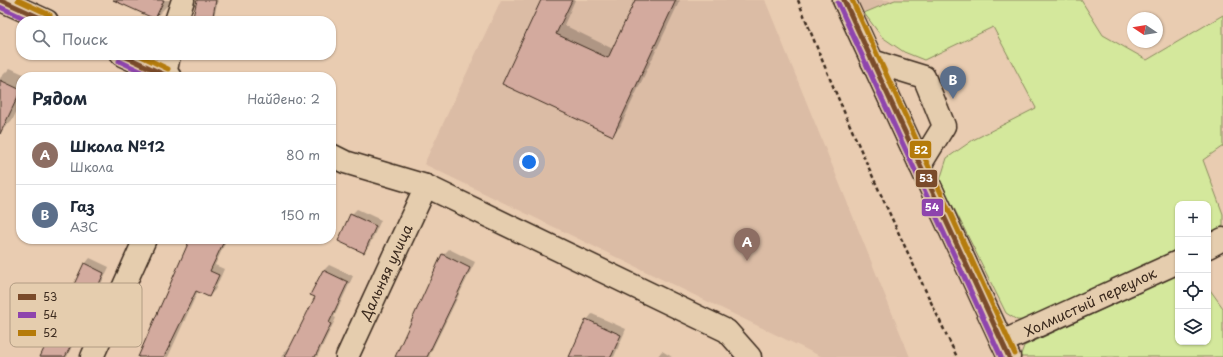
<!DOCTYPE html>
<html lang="ru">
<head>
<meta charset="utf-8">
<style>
	:root { --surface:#fff; --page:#f6f6f7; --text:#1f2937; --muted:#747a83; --line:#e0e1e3; --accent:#d93025 }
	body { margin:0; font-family:"Playpen Sans",sans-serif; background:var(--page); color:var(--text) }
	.controls { position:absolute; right:12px; bottom:12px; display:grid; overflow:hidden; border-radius:8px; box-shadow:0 1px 3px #0004 }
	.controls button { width:36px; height:36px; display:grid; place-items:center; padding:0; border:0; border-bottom:1px solid var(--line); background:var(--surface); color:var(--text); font:20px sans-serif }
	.compass { position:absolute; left:1127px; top:12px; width:36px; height:36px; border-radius:50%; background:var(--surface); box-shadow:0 1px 3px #0004; rotate:282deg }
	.you { position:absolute; left:529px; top:162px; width:14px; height:14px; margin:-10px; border:3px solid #fff; border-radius:50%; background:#1a73e8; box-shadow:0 0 0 6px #1a73e833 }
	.badge { display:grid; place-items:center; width:26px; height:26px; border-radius:50%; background:var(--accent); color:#fff; font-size:13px; font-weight:700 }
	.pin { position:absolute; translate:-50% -33px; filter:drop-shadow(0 1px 2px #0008) }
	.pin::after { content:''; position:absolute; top:21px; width:14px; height:12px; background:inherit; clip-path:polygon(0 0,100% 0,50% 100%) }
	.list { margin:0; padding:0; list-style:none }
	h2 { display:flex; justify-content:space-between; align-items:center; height:52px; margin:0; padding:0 16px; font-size:17px }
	h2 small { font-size:13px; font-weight:400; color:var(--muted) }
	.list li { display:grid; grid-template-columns:26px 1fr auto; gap:12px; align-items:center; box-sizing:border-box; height:60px; padding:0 16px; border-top:1px solid var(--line) }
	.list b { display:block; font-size:15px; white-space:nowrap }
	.list p { margin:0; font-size:13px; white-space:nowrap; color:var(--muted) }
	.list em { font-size:13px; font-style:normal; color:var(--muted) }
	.icon { flex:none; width:22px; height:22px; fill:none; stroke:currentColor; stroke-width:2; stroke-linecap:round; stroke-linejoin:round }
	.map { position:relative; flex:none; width:1223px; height:357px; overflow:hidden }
	.search { position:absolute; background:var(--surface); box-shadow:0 1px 3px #0004; left:16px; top:16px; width:320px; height:44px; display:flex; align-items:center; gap:10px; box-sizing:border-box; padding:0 14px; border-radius:16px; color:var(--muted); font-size:15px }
	.panel { position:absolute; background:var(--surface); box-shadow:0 1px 3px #0004; left:16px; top:72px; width:320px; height:172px; border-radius:16px }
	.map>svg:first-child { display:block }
	.built { fill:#dbbca5 }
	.green { fill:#d4e89c; stroke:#88895d }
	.shadow { fill:#0003 }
	.building { fill:#d3aa9e; stroke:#3b2a1e }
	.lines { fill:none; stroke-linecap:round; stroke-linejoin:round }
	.minor-casing { stroke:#3b2a1e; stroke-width:25 }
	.major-casing { stroke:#3b2a1e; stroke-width:25 }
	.path { stroke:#3b2a1e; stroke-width:2.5; stroke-dasharray:4 3; stroke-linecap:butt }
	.minor { stroke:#e5cdae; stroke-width:22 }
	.major { stroke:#e5cdae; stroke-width:22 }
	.bus-1-casing { stroke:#e5cdae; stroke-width:8 }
	.bus-2-casing { stroke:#e5cdae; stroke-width:8 }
	.bus-3-casing { stroke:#e5cdae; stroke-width:8 }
	.bus-1 { stroke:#7a4b2a; stroke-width:5 }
	.bus-2 { stroke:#8e44ad; stroke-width:5 }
	.bus-3 { stroke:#b57b0a; stroke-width:5 }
	.labels { text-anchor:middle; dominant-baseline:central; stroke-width:3; stroke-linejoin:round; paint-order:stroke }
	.street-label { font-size:14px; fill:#3b2a1e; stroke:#e5cdae }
	.key { fill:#e5cdae; stroke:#b29c83; stroke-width:1 }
	.key-label { font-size:11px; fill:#3b2a1e }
	.line-badge { stroke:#e5cdae; stroke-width:1.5 }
	.badge-label { font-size:11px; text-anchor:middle; font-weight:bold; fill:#fff }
</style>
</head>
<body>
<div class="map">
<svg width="1223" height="357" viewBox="0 0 1223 357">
	<rect width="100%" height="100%" fill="#e9ccb1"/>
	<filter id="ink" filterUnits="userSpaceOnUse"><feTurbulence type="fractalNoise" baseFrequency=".025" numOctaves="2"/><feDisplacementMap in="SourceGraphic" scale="8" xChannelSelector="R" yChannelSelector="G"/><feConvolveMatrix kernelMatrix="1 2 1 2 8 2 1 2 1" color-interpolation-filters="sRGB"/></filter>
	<g filter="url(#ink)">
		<!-- built -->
		<g class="built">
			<path d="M 501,0 L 765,0 L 910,357 L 822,357 L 424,164 Z"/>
			<path d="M 858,0 L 895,0 L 864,13 Z"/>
		</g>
		<!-- green -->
		<g class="green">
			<path d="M 895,0 L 1081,0 L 1103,35 L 1147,60 L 1223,15 L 1223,146 L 1203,160 L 1223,214 L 1223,226 L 1208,234 L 1208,204 L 1178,204 L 1178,249 L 1033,321 L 1017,320 L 1006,313 L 940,180 L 947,158 L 973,140 L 1036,108 L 993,27 L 924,60 L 904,52 L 882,37 L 864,13 Z"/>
			<path d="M 1178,274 L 1178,342 L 1208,342 L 1208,287 L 1223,308 L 1223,357 L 1020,357 L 1024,346 Z"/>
		</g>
		<!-- shadow -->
		<g class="shadow">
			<path d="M 115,0 L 170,0 L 167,6 L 155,18 Z"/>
			<path d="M 198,0 L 218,0 L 213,21 L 193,21 Z"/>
			<path d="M 542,0 L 575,0 L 564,25 L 613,49 L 636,0 L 680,0 L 620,127 L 612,135 L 503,84 Z"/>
			<path d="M 10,68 L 30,77 L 21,77 L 21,101 L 13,119 L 1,131 L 0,78 Z"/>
			<path d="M 357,209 L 381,220 L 369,246 L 363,252 L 351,215 Z"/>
			<path d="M 191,239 L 227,239 L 215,265 L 224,269 L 215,290 L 209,296 L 198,291 L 168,357 L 138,357 Z"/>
			<path d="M 449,249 L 475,262 L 429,356 L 431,357 L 396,357 L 443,255 Z"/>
			<path d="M 90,258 L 109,267 L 67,357 L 40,357 L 85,264 Z"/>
			<path d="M 329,265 L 353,276 L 334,317 L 336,318 L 317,357 L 281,357 L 290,346 L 291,347 L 316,296 L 323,271 Z"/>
			<path d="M 592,314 L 626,329 L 614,357 L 579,357 L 587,320 Z"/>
			<path d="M 662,351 L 672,357 L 657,357 Z"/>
		</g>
		<!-- building -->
		<g class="building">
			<path d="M 113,0 L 164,0 L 155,19 Z"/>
			<path d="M 197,0 L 216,0 L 212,21 L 192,21 Z"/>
			<path d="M 541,0 L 572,0 L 556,34 L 608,58 L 635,0 L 676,0 L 613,136 L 502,84 Z"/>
			<path d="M 0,80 L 21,90 L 0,134 Z"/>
			<path d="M 350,214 L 376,226 L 364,253 L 338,241 Z"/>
			<path d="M 190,239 L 225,239 L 210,271 L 219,275 L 209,297 L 196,291 L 164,357 L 138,357 Z"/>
			<path d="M 442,254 L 470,268 L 427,357 L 395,357 Z"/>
			<path d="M 84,263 L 104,273 L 74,340 L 65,357 L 40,357 Z"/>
			<path d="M 323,270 L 348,282 L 329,323 L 331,324 L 315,357 L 285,357 L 315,297 L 310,295 Z"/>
			<path d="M 586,319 L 621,335 L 611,357 L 569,357 Z"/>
		</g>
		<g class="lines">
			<defs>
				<g id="minor">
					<path d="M 1,0 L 47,21"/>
					<path d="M 176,21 L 183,0"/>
					<path d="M 122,55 L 170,77"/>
					<path d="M 872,61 L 924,77 L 944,126 L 920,165"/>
					<path d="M 165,75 L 169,55"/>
					<path d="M 331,155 L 345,162 L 426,186 L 727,331 L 750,357"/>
					<path d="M 1208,247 L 1223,239"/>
					<path d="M 1002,342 L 1178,262"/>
					<path d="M 92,357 L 145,239"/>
					<path d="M 347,357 L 426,186"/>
				</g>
				<path id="major" d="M 844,0 L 1009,357"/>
			</defs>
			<!-- minor casing -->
			<use href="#minor" class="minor-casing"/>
			<!-- major casing -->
			<use href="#major" class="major-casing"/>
			<!-- path -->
			<path class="path" d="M 798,0 C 845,121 901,239 957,357"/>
			<!-- minor -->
			<use href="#minor" class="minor"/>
			<!-- major -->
			<use href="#major" class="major"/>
			<defs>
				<g id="bus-1">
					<path d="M 1,0 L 47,21"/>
					<path d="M 844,0 L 1009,357"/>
					<path d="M 122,55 L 165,75"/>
				</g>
				<g id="bus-2">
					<path d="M 838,3 L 1001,357"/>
					<path d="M 0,7 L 30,21"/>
					<path d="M 119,61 L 153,77"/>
				</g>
				<g id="bus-3">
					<path d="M 18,0 L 50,15"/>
					<path d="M 852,0 L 1015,354"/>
					<path d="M 139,55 L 168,69"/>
				</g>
			</defs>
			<!-- bus-1 casing -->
			<use href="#bus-1" class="bus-1-casing"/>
			<!-- bus-2 casing -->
			<use href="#bus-2" class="bus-2-casing"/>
			<!-- bus-3 casing -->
			<use href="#bus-3" class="bus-3-casing"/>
			<!-- bus-1 -->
			<use href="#bus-1" class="bus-1"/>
			<!-- bus-2 -->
			<use href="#bus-2" class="bus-2"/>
			<!-- bus-3 -->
			<use href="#bus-3" class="bus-3"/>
		</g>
	</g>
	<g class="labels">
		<!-- street labels -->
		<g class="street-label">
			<text transform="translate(386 272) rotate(-65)">Дальняя улица</text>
			<text transform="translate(1090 302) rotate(-25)">Холмистый переулок</text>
		</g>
	</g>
	<!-- legend -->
	<rect x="10" y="283" width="132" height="64" rx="6" class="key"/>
	<rect x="18" y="294" width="18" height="6" fill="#7a4b2a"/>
	<rect x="18" y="312" width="18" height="6" fill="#8e44ad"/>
	<rect x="18" y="330" width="18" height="6" fill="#b57b0a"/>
	<g class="key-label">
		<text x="43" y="301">53</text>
		<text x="43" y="319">54</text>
		<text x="43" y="337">52</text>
	</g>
	<g class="line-badge">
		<rect x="909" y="140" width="23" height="19" rx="4" fill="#b57b0a"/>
		<rect x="915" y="169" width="23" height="19" rx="4" fill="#7a4b2a"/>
		<rect x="921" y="198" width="23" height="19" rx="4" fill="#8e44ad"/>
	</g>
	<g class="badge-label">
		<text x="921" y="154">52</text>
		<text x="926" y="182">53</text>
		<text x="932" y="211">54</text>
	</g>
</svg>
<div class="controls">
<button>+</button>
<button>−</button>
<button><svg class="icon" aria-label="locate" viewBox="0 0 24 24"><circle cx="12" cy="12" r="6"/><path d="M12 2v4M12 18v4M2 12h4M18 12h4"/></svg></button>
<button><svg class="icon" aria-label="layers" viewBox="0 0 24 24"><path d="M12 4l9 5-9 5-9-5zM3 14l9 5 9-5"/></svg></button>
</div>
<svg class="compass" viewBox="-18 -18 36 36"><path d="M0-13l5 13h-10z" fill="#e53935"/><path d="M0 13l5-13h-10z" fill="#747a83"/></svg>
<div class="you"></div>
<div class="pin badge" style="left:747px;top:261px;background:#8d6e63">A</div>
<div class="pin badge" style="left:953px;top:99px;background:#5c6f8a">B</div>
<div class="search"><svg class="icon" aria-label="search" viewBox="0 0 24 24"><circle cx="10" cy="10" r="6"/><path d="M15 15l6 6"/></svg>Поиск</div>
<section class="panel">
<h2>Рядом<small>Найдено: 2</small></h2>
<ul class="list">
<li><span class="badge" style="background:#8d6e63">A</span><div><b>Школа №12</b><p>Школа</p></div><em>80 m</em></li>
<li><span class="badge" style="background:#5c6f8a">B</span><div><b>Газ</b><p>АЗС</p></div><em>150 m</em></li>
</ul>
</section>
</div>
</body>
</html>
